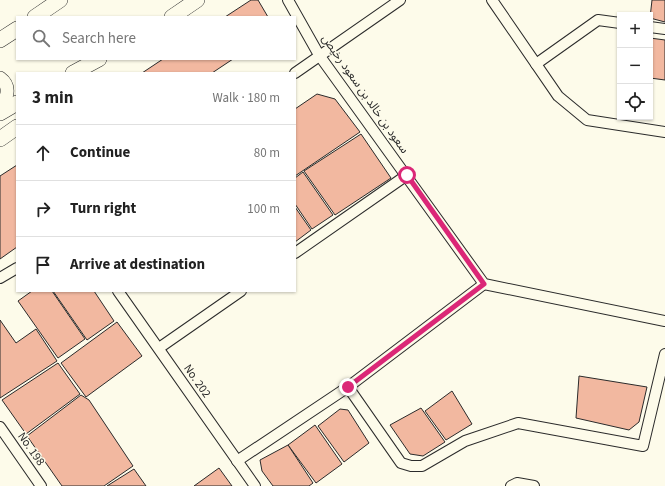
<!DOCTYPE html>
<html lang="en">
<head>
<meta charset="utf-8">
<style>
	:root { --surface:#fff; --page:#f6f6f6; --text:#222; --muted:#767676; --line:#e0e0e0 }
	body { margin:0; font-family:"Source Sans 3","Noto Sans Arabic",sans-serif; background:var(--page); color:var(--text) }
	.controls { position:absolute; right:12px; top:12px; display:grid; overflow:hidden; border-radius:0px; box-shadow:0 1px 3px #0004 }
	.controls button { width:36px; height:36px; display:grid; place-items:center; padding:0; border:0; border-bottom:1px solid var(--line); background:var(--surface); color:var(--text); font:20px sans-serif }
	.stop { position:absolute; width:12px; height:12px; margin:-9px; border:3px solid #db2777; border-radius:50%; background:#fff }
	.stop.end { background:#db2777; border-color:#fff; box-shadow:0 1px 4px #0008 }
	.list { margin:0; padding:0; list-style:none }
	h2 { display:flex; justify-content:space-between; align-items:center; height:52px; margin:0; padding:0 16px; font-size:17px }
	h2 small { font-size:13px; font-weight:400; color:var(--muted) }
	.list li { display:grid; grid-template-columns:26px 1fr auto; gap:12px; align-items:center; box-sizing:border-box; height:56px; padding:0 16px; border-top:1px solid var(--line) }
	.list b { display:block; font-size:15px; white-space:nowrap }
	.list em { font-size:13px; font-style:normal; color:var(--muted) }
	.icon { flex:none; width:22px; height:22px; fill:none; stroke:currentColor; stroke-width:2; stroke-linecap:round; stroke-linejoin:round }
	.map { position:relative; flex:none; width:665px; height:486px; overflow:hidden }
	.search { position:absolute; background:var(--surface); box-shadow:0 1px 3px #0004; left:16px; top:16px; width:280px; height:44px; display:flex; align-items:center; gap:10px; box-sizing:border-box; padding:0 14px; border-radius:0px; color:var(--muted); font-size:15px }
	.panel { position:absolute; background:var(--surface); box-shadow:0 1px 3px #0004; left:16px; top:72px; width:280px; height:220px; border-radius:0px }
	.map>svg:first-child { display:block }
	.building { fill:#f2b8a0; stroke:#2b2b2b }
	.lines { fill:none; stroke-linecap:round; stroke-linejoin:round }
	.minor-casing { stroke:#2b2b2b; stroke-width:12 }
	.tertiary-casing { stroke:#2b2b2b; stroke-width:14 }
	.secondary-casing { stroke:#2b2b2b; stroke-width:16 }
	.minor { stroke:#fdfbea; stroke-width:10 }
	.tertiary { stroke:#fdfbea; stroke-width:13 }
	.secondary { stroke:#fdfbea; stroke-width:15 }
	.route { stroke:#db2777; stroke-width:5 }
	.labels { text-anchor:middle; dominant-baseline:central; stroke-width:3; stroke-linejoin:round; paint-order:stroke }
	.street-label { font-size:12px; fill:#2b2b2b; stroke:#fdfbea }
</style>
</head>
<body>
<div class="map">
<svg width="665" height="486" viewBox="0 0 665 486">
	<rect width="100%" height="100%" fill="#fdfbea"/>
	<!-- building -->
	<g class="building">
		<path d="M 251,0 L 258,0 L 268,17 L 225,17 Z"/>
		<path d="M 652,0 L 665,0 L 665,22 L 650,18 Z"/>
		<path d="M 650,38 L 665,40 L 665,80 L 650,78 Z"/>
		<path d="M 163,59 L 233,59 L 212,73 L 142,73 Z"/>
		<path d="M 317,94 L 335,99 L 360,132 L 295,176 L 295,109 Z"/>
		<path d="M 361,134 L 391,178 L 335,215 L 304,171 Z"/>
		<path d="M 17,165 L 17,247 L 0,259 L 0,176 Z"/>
		<path d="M 303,172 L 333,215 L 312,229 L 295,204 L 295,178 Z"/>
		<path d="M 295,207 L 311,230 L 295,242 Z"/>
		<path d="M 32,291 L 52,291 L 85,339 L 58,358 L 18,301 Z"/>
		<path d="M 53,291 L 94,291 L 114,321 L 87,340 Z"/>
		<path d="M 0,320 L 16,343 L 36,329 L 57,361 L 0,398 Z"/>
		<path d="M 117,322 L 142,356 L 86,397 L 61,363 Z"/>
		<path d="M 58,363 L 80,394 L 26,434 L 2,400 Z"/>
		<path d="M 579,376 L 647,387 L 639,422 L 629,430 L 576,418 Z"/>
		<path d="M 452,391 L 472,424 L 446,440 L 425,411 Z"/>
		<path d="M 81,395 L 89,400 L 133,466 L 104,486 L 62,486 L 27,436 Z"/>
		<path d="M 421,408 L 445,442 L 423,456 L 410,454 L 390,425 Z"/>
		<path d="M 340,409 L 348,410 L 369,443 L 344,462 L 318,426 Z"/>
		<path d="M 315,425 L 342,464 L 316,483 L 288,445 Z"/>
		<path d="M 288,445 L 313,483 L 309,486 L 273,486 L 262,471 L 260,460 Z"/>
		<path d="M 219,468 L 232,486 L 194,486 Z"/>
		<path d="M 134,469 L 146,486 L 107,486 Z"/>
	</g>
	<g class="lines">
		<defs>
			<g id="minor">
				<path d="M 288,0 L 319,55 L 484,284 L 665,321"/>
				<path d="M 492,0 L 558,96 L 587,120 L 665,132"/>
				<path d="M 650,27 L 665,29"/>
				<path d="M 536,64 L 598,20 L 620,23"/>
				<path d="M 295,73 L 400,0"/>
				<path d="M 295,253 L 407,175"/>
				<path d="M 0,278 L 17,268"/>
				<path d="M 118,291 L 255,486"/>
				<path d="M 159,348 L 241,291"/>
				<path d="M 348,387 L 401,463 L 411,466 L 422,466 L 465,441 L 518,423 L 643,446 L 665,354"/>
				<path d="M 0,427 L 41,486"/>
				<path d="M 237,461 L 348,387 L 484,284"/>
				<path d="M 511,486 L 517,483 L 534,486"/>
			</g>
			<path id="tertiary" d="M 0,78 C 11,86 8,97 0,107"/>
			<g id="secondary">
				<path d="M 35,17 L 60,0"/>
				<path d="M 172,17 L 197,0"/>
				<path d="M 0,40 L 17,29"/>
				<path d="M 73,73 L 99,59"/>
				<path d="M 0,113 L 17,103"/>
				<path d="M 0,139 L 17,127"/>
			</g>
		</defs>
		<!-- minor casing -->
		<use href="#minor" class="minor-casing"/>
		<!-- tertiary casing -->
		<use href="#tertiary" class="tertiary-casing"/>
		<!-- secondary casing -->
		<use href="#secondary" class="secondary-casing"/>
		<!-- minor -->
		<use href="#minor" class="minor"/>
		<!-- tertiary -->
		<use href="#tertiary" class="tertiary"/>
		<!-- secondary -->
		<use href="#secondary" class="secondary"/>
	</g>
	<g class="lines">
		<!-- route -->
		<path class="route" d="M 348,387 L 484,284 L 407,175"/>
	</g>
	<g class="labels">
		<!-- street labels -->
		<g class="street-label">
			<text transform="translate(365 94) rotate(55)">سعود بن خالد بن سعود رخيص</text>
			<text transform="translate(197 381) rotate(55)">No. 202</text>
			<text transform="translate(31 449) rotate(55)">No. 198</text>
		</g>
	</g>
</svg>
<div class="controls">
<button>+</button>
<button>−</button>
<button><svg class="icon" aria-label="locate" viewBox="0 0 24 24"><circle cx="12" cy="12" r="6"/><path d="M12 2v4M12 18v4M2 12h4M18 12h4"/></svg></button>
</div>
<div class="stop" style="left:407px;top:175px"></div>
<div class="stop end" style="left:348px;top:387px"></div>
<div class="search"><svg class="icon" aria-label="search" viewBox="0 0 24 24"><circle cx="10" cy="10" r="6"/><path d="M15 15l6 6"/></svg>Search here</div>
<section class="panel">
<h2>3 min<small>Walk · 180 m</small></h2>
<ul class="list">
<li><svg class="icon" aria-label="ahead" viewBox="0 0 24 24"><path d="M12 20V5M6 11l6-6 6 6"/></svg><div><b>Continue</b></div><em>80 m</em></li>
<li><svg class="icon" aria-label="right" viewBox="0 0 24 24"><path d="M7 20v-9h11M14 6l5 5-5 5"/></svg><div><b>Turn right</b></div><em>100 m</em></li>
<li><svg class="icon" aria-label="arrive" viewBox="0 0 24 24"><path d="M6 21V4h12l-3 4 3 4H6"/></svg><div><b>Arrive at destination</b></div></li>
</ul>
</section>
</div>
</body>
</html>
